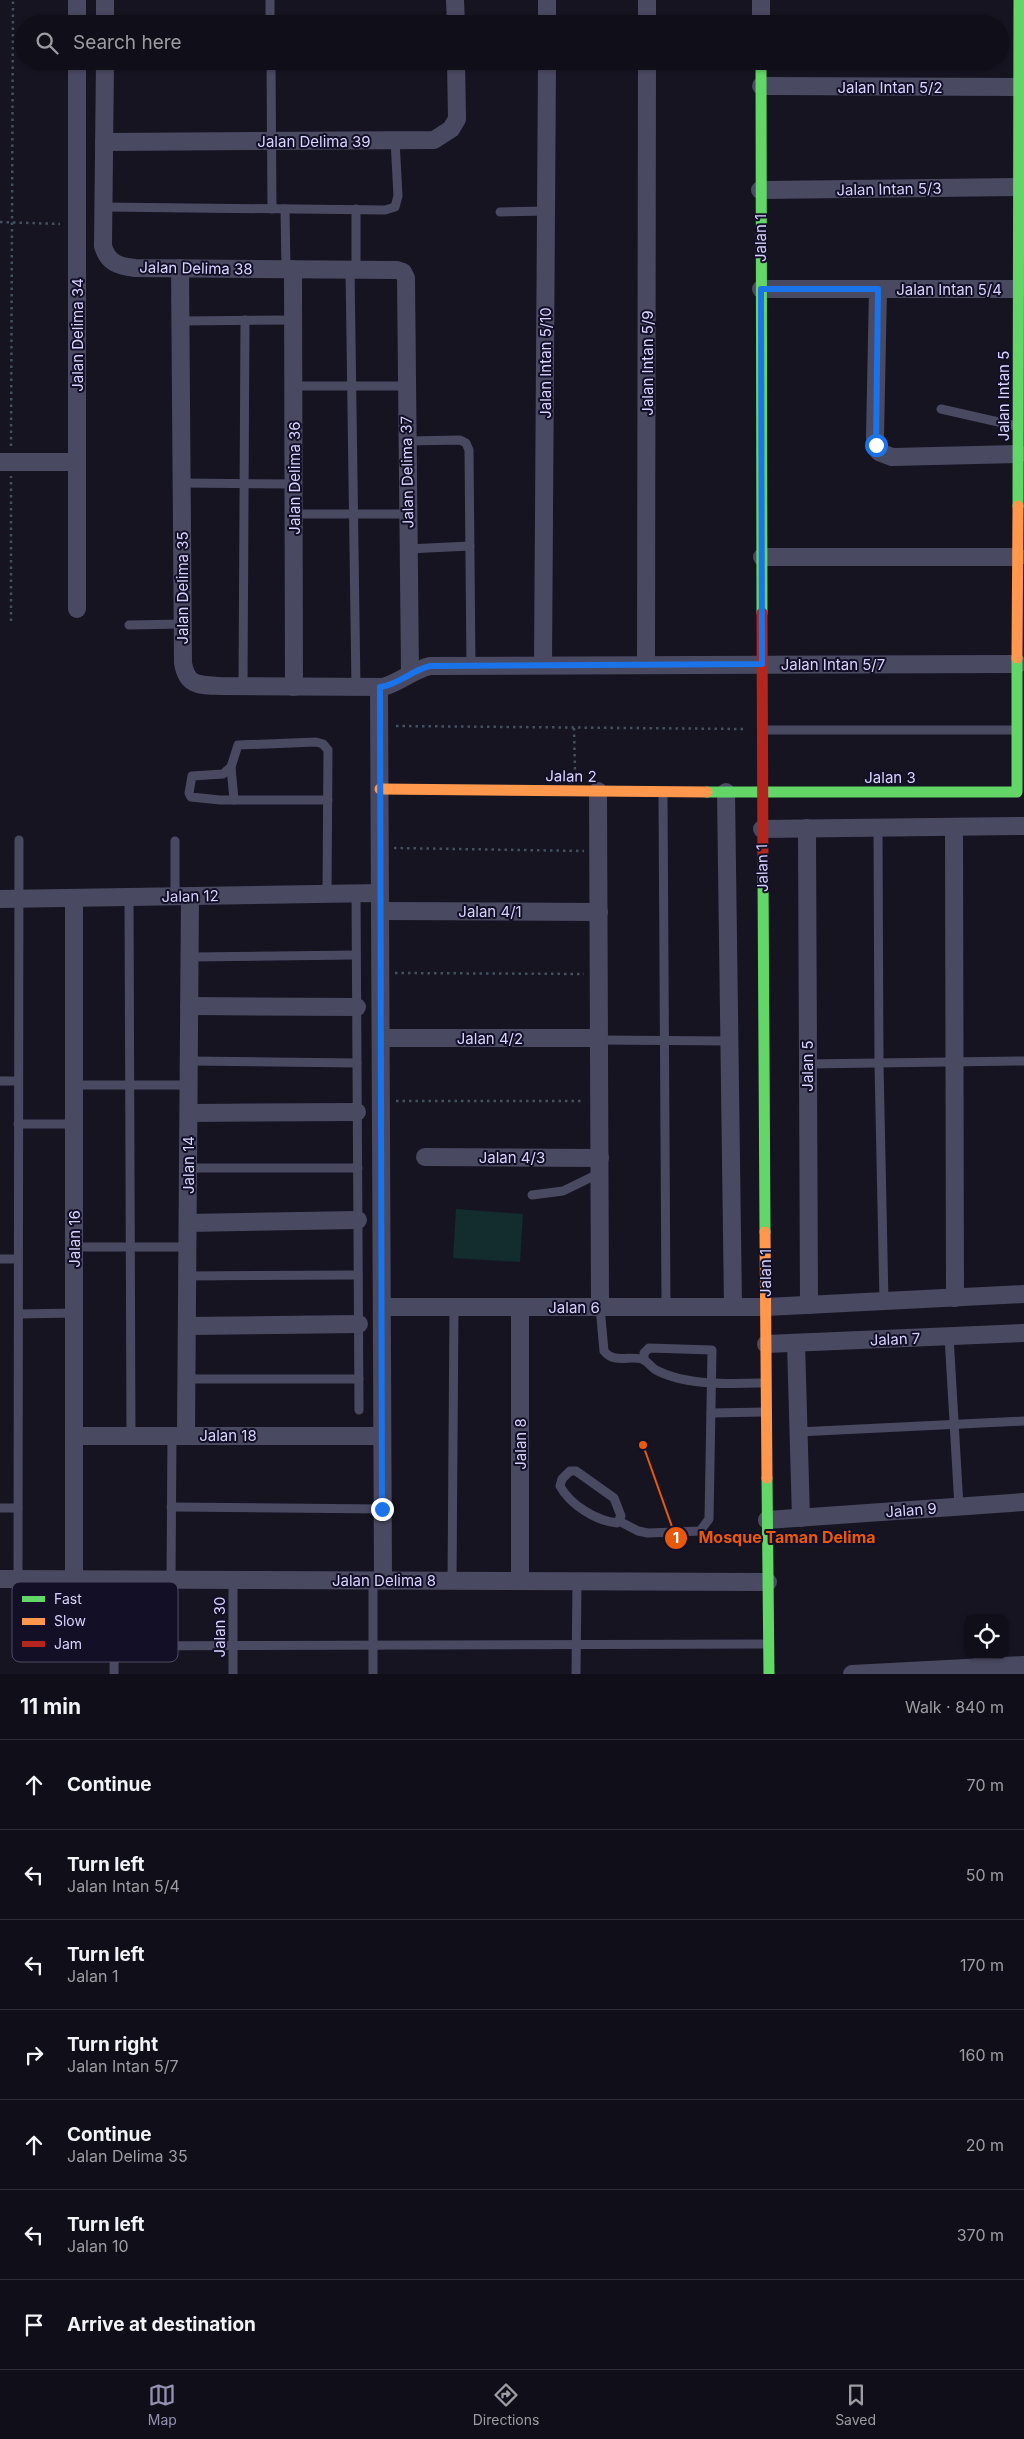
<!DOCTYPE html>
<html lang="en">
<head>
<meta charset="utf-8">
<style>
	:root { --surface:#100f19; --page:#1e1d26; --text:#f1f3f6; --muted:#9c9ca2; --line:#302f38; --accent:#9591b1 }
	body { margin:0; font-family:Inter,sans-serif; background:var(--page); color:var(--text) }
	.controls { position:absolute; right:15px; bottom:15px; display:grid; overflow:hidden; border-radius:10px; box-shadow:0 1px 4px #0004 }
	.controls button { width:45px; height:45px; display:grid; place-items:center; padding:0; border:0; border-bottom:1px solid var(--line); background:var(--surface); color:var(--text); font:25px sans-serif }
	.stop { position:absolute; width:15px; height:15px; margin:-11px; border:4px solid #1a73e8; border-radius:50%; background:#fff }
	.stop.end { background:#1a73e8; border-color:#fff; box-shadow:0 1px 5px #0008 }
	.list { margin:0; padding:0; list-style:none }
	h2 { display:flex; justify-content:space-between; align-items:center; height:65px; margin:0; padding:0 20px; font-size:21px }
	h2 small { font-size:16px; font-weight:400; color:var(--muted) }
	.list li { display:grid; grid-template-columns:32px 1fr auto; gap:15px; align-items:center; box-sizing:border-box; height:90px; padding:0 20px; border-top:1px solid var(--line) }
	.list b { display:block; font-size:19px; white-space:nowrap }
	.list p { margin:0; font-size:16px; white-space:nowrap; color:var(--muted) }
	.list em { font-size:16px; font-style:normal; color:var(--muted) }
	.icon { flex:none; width:28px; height:28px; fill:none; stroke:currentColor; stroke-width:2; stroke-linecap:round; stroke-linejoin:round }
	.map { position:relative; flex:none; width:1024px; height:1674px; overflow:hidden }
	.search { position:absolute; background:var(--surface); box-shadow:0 1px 4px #0004; left:15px; right:15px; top:15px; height:55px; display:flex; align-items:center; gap:12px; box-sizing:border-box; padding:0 18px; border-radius:28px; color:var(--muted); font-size:19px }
	.sheet { height:695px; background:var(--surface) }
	nav { display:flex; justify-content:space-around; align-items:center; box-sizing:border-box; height:70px; border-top:1px solid var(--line); background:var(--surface); font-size:14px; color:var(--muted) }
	nav a { display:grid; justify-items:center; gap:2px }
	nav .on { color:var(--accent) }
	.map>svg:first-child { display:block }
	.green { fill:#132c2d }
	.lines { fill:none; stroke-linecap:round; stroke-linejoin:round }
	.path { stroke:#44505f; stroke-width:2.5; stroke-dasharray:2.5 4; stroke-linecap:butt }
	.lane { stroke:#4a4962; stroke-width:9 }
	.street { stroke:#4a4962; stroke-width:18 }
	.fast { stroke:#63d668; stroke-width:11 }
	.slow { stroke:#ff974d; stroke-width:11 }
	.jam { stroke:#b3261e; stroke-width:11 }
	.route { stroke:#1a73e8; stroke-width:6 }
	.labels { text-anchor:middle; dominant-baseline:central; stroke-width:4; stroke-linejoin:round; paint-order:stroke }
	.street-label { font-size:15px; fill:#d9d4ff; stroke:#130f26 }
	.key { fill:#130f26; stroke:#4e4a67; stroke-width:1 }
	.key-label { font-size:14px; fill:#d9d4ff }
	.leader { fill:none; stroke:#e8590c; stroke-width:2 }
	.callout-dot { fill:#e8590c; stroke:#130f26; stroke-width:2 }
	.mark-label { font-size:15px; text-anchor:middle; font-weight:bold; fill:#fff }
	.callout-label { font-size:16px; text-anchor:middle; font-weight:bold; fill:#e8590c; stroke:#130f26; stroke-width:4; stroke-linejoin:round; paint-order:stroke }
</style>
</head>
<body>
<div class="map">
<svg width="1024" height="1674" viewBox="0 0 1024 1674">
	<rect width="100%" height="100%" fill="#161421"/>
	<!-- green -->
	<path class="green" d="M 456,1209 L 523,1214 L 520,1262 L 453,1258 Z"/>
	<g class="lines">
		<!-- path -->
		<g class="path">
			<path d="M 0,222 L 60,224"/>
			<path d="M 11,446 L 13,0"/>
			<path d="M 11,621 L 11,476"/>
			<path d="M 396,726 L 743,729"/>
			<path d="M 574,728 L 575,771"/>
			<path d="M 394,848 L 584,851"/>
			<path d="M 395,973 L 584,974"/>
			<path d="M 396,1101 L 583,1101"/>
		</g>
		<!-- lane -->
		<g class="lane">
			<path d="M 270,0 L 270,24"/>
			<path d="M 271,61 L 272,209"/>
			<path d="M 105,62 L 439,61"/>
			<path d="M 103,207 L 385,210 L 395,207 L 398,196 L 395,140"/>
			<path d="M 285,209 L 286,269"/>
			<path d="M 356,209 L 356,269"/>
			<path d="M 500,212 L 546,211"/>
			<path d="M 350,269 L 356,688"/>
			<path d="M 181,321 L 293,320"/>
			<path d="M 293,386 L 406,386"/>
			<path d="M 941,409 L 1016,426"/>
			<path d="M 407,441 L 460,440 L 466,443 L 469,450 L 471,666"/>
			<path d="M 182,483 L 294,484"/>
			<path d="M 294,514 L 408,514"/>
			<path d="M 408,549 L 470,546"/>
			<path d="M 129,625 L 182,624"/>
			<path d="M 243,687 L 245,320"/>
			<path d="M 763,730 L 1015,730"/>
			<path d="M 231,767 L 223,774 L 192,776 L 189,793 L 191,797 L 220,800 L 328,800"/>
			<path d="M 663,795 L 666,1307"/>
			<path d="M 234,800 L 231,767 L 238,745 L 316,742 L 323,744 L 328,750 L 327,894"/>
			<path d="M 878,828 L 879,1064 L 884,1301"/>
			<path d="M 175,841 L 175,896"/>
			<path d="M 356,893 L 359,1410"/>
			<path d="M 129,897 L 131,1435"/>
			<path d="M 190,957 L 356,955"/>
			<path d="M 599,1040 L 729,1041"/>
			<path d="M 189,1061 L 357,1063"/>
			<path d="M 807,1064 L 1024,1061"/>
			<path d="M 0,1081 L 18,1081"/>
			<path d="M 74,1085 L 189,1085"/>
			<path d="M 18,1124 L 74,1124"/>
			<path d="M 188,1168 L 358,1168"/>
			<path d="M 532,1195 L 563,1191 L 600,1173"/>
			<path d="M 74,1247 L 188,1247"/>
			<path d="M 0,1259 L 18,1259"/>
			<path d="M 187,1276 L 358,1275"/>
			<path d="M 600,1307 L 604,1351 C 615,1365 631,1354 644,1360 C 649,1363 652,1368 656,1370 C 686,1386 732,1384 764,1383"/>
			<path d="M 19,1314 L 74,1313"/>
			<path d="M 949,1336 L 959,1507"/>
			<path d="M 187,1379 L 359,1379"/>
			<path d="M 711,1413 L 766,1412"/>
			<path d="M 798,1432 L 1024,1421"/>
			<path d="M 570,1471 L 576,1471 L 614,1498 L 621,1516 L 617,1523 C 597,1521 570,1505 560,1486 L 562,1479 Z"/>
			<path d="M 171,1507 L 382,1509"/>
			<path d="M 0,1508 L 18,1508"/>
			<path d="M 619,1521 L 638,1531 L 648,1533 L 700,1531 L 709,1519 L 712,1350 L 649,1348 L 644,1353 L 644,1360"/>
			<path d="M 18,1579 L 19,840"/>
			<path d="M 171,1580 L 172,1435"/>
			<path d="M 452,1581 L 454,1307"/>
			<path d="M 114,1646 L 766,1644"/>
			<path d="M 114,1674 L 115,1580"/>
			<path d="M 233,1674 L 233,1580"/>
			<path d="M 373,1674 L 373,1580"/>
			<path d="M 576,1674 L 577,1581"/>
		</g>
		<!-- street -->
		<g class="street">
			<path d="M 77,0 L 77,24"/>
			<path d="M 455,0 L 456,24"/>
			<path d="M 761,0 L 761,24"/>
			<path d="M 105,24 L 105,0"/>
			<path d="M 547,24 L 547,0"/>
			<path d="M 647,24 L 647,0"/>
			<path d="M 77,61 L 77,609"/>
			<path d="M 105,61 L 103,246 C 108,263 118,266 135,268 L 397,270 L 403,272 L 406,278 L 410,674"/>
			<path d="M 761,86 L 1018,87"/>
			<path d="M 104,142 L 434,140 L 451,129 L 457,119 L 456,61"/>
			<path d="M 760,190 L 1018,187"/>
			<path d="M 180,268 L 183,663 C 187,687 200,685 221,686 L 383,687 C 400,682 413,670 430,666 L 1018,664"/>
			<path d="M 293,269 L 294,687"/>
			<path d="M 761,289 L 1018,289"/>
			<path d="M 878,289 L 875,437 L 879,452 L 892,457 L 1018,454"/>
			<path d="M 0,462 L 77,462"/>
			<path d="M 762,557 L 1018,557"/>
			<path d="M 543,665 L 547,61"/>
			<path d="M 646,665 L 647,61"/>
			<path d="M 379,687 L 383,1580"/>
			<path d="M 598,791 L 600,1307"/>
			<path d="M 726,792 L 733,1307"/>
			<path d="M 954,827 L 955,1298"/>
			<path d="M 807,828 L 809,1305"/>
			<path d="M 762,829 L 1024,826"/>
			<path d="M 74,898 L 74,1580"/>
			<path d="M 0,899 L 380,893"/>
			<path d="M 380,911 L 599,912"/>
			<path d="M 189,1006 L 357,1007"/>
			<path d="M 381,1038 L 599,1038"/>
			<path d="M 189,1113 L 357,1112"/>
			<path d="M 425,1157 L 600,1158"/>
			<path d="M 188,1223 L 358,1220"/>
			<path d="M 382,1307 L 766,1307 L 1024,1294"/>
			<path d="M 187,1326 L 359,1324"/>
			<path d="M 796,1343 L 801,1518"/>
			<path d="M 766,1344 L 1024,1333"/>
			<path d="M 186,1434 L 190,896"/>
			<path d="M 74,1436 L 382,1436"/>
			<path d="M 767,1520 L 1024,1502"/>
			<path d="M 0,1579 L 768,1582"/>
			<path d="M 520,1581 L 520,1307"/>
			<path d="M 852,1674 L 1024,1665"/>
		</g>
		<!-- fast -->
		<g class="fast">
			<path d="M 761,61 L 762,613"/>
			<path d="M 1018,506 L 1019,0"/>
			<path d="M 707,792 L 1017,792 L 1017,658"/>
			<path d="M 763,874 L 765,1232"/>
			<path d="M 767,1478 L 769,1674"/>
		</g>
		<!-- slow -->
		<g class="slow">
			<path d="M 1017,658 L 1018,506"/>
			<path d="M 380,789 L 707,792"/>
			<path d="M 765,1232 L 767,1478"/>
		</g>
		<!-- jam -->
		<path class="jam" d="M 762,613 L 763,874"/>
	</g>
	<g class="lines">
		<!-- route -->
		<path class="route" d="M 382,1509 L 380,687 C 398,685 412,670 430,666 L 762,664 L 761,289 L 878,289 L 876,445"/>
	</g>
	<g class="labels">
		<!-- street labels -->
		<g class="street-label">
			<text x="890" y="87">Jalan Intan 5/2</text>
			<text x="314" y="141">Jalan Delima 39</text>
			<text transform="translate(889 189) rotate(-1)">Jalan Intan 5/3</text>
			<text transform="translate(760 238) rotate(-90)">Jalan 1</text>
			<text transform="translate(196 268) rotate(1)">Jalan Delima 38</text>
			<text x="949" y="289">Jalan Intan 5/4</text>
			<text transform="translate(77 335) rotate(-90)">Jalan Delima 34</text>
			<text transform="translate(545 363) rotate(-90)">Jalan Intan 5/10</text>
			<text transform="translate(647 363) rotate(-90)">Jalan Intan 5/9</text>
			<text transform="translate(1003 396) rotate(-90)">Jalan Intan 5</text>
			<text transform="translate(407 472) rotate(-91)">Jalan Delima 37</text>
			<text transform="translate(294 478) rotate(-90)">Jalan Delima 36</text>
			<text transform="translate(182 588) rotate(-90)">Jalan Delima 35</text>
			<text x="833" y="664">Jalan Intan 5/7</text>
			<text transform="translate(571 776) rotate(1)">Jalan 2</text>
			<text x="890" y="777">Jalan 3</text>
			<text transform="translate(762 868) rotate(-91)">Jalan 1</text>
			<text transform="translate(190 896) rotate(-1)">Jalan 12</text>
			<text x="490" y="911">Jalan 4/1</text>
			<text x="490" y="1038">Jalan 4/2</text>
			<text transform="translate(807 1066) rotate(-90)">Jalan 5</text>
			<text x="512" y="1157">Jalan 4/3</text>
			<text transform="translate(188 1165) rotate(-90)">Jalan 14</text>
			<text transform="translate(74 1239) rotate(-90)">Jalan 16</text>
			<text transform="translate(765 1273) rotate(-90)">Jalan 1</text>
			<text x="574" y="1307">Jalan 6</text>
			<text transform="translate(895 1339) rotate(-2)">Jalan 7</text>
			<text x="228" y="1435">Jalan 18</text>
			<text transform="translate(520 1444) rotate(-90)">Jalan 8</text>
			<text transform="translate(911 1510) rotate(-4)">Jalan 9</text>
			<text x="384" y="1580">Jalan Delima 8</text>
			<text transform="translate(219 1627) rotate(-90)">Jalan 30</text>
		</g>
	</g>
	<!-- legend -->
	<rect x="12" y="1582" width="166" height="80" rx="8" class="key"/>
	<rect x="22" y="1596" width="23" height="6" fill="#63d668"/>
	<rect x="22" y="1618" width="23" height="7" fill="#ff974d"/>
	<rect x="22" y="1641" width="23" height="6" fill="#b3261e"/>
	<g class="key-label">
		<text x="54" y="1604">Fast</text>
		<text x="54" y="1626">Slow</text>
		<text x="54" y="1649">Jam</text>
	</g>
	<!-- callouts -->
	<path class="leader" d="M643 1445L676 1538"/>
	<g class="callout-dot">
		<circle cx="643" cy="1445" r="5"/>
		<circle cx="676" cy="1538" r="12"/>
	</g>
	<g class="mark-label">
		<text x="676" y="1543">1</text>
	</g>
	<g class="callout-label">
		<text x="787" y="1543">Mosque Taman Delima</text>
	</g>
</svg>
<div class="controls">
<button><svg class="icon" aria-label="locate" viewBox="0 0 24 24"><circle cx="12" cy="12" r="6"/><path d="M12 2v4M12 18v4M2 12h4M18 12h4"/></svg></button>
</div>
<div class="stop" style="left:876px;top:445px"></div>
<div class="stop end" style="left:382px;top:1509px"></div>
<div class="search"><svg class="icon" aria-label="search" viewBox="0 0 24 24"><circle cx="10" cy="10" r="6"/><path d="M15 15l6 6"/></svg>Search here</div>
</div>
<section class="sheet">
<h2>11 min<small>Walk · 840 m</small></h2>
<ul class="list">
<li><svg class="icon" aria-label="ahead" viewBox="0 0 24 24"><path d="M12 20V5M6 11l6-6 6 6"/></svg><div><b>Continue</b></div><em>70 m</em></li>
<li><svg class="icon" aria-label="left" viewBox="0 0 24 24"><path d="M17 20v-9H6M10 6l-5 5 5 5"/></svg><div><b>Turn left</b><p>Jalan Intan 5/4</p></div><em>50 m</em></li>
<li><svg class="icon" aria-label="left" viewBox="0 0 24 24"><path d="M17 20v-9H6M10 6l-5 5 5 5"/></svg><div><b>Turn left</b><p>Jalan 1</p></div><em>170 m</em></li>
<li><svg class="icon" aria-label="right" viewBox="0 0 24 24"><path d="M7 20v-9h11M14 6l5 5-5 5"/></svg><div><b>Turn right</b><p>Jalan Intan 5/7</p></div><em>160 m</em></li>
<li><svg class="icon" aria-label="ahead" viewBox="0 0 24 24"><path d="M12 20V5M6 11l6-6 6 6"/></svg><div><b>Continue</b><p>Jalan Delima 35</p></div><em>20 m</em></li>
<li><svg class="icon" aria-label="left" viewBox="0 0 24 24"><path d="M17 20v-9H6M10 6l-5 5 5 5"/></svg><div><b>Turn left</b><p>Jalan 10</p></div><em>370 m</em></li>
<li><svg class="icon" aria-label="arrive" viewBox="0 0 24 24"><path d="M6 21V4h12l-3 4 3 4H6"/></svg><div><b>Arrive at destination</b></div></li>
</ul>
</section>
<nav>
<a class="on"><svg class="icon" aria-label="map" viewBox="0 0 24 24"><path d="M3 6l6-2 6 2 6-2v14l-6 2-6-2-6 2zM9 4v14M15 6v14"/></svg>Map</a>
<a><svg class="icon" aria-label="directions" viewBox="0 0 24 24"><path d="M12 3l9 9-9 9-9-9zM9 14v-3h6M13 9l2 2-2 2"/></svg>Directions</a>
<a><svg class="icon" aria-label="saved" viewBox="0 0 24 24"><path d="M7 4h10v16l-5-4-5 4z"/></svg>Saved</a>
</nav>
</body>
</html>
